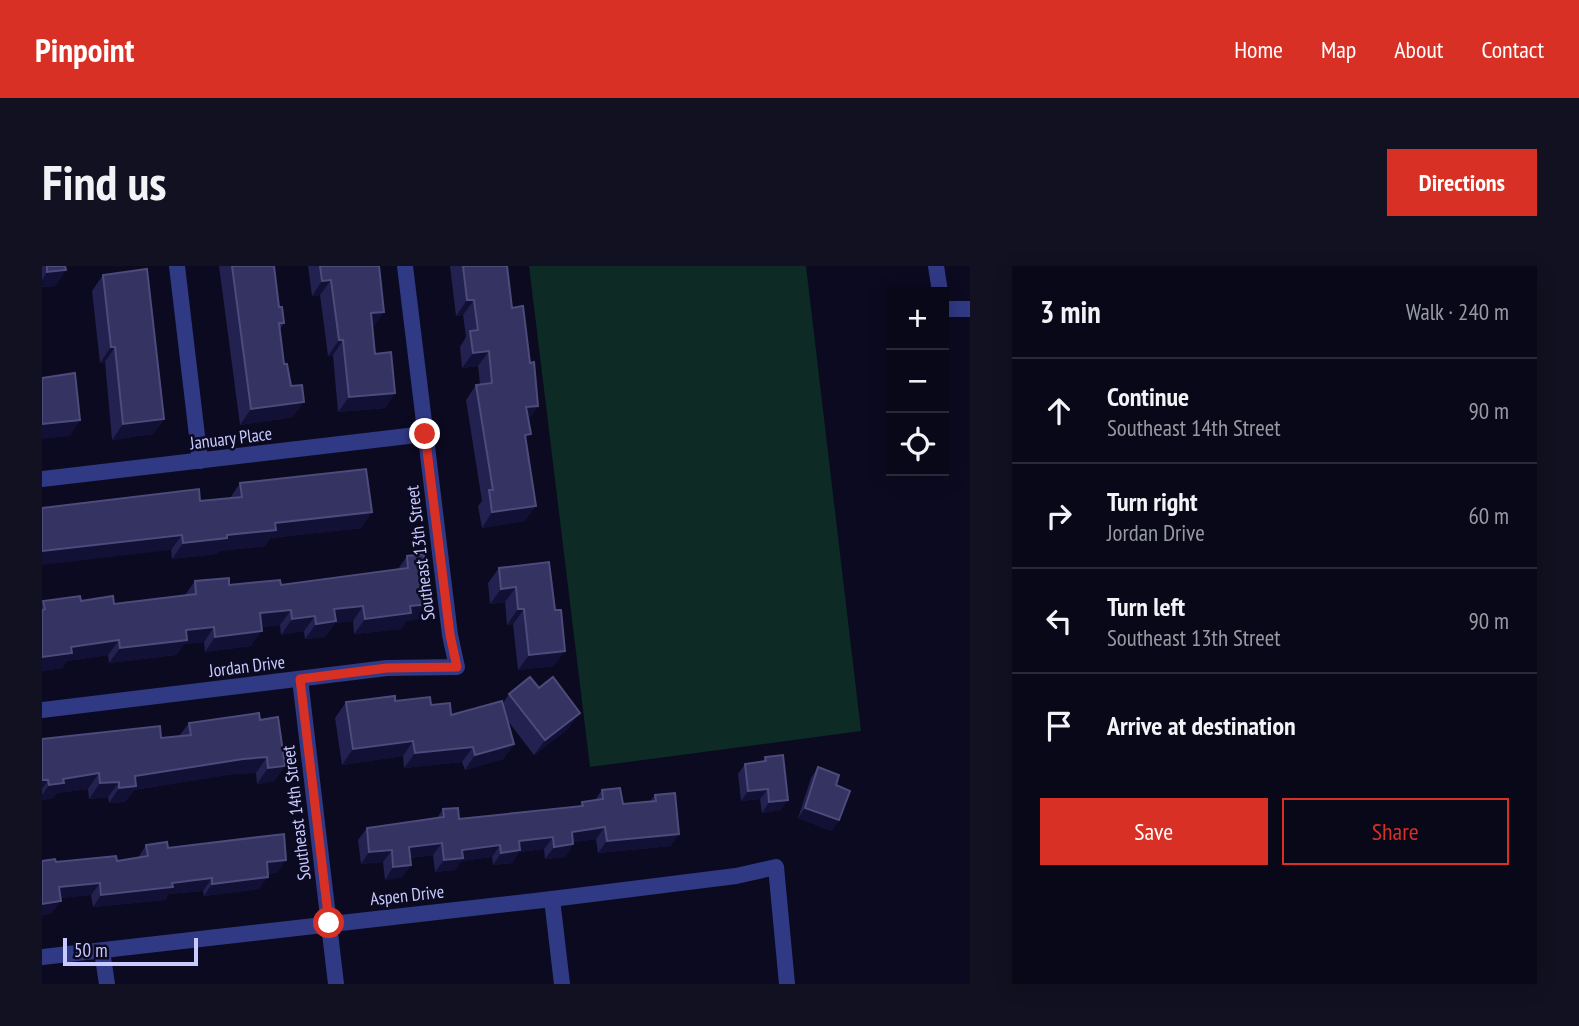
<!DOCTYPE html>
<html lang="en">
<head>
<meta charset="utf-8">
<style>
	:root { --surface:#080818; --page:#111121; --text:#f1f3f6; --muted:#989aa2; --line:#292937; --accent:#d93025 }
	body { margin:0; font-family:"PT Sans Narrow",sans-serif; background:var(--page); color:var(--text) }
	.controls { position:absolute; right:21px; top:21px; display:grid; overflow:hidden; border-radius:0px; box-shadow:0 4px 18px #0003 }
	.controls button { width:63px; height:63px; display:grid; place-items:center; padding:0; border:0; border-bottom:2px solid var(--line); background:var(--surface); color:var(--text); font:35px sans-serif }
	.scale { position:absolute; left:21px; bottom:18px; width:135px; box-sizing:border-box; padding-left:7px; border:4px solid #c9caff; border-top:0; font-size:19px; line-height:24px; white-space:nowrap; color:#c9caff; -webkit-text-stroke:5px #0b0a20; paint-order:stroke }
	.stop { position:absolute; width:21px; height:21px; margin:-16px; border:5px solid #d93025; border-radius:50%; background:#fff }
	.stop.end { background:#d93025; border-color:#fff; box-shadow:0 2px 7px #0008 }
	.list { margin:0; padding:0; list-style:none }
	h2 { display:flex; justify-content:space-between; align-items:center; height:91px; margin:0; padding:0 28px; font-size:30px }
	h2 small { font-size:23px; font-weight:400; color:var(--muted) }
	.list li { display:grid; grid-template-columns:46px 1fr auto; gap:21px; align-items:center; box-sizing:border-box; height:105px; padding:0 28px; border-top:2px solid var(--line) }
	.list b { display:block; font-size:26px; white-space:nowrap }
	.list p { margin:0; font-size:23px; white-space:nowrap; color:var(--muted) }
	.list em { font-size:23px; font-style:normal; color:var(--muted) }
	.actions { display:flex; gap:14px; padding:21px 28px }
	.actions a { flex:1; padding:16px 0; border:2px solid var(--accent); border-radius:0px; text-align:center; font-size:24px; color:var(--accent) }
	.actions .main { background:var(--accent); color:#fff }
	.icon { flex:none; width:38px; height:38px; fill:none; stroke:currentColor; stroke-width:2; stroke-linecap:round; stroke-linejoin:round }
	.map { position:relative; flex:none; width:928px; height:718px; overflow:hidden; border-radius:0px }
	header { display:flex; align-items:center; gap:42px; box-sizing:border-box; height:98px; padding:0 35px; background:var(--accent); color:#fff }
	header strong { font-size:33px }
	nav { display:flex; gap:38px; margin-inline-start:auto; font-size:24px }
	.intro { display:flex; align-items:center; justify-content:space-between; box-sizing:border-box; height:168px; padding:0 42px }
	h1 { margin:0; font-size:49px }
	.button { padding:18px 32px; border-radius:0px; background:var(--accent); color:#fff; font-size:24px; font-weight:700 }
	main { display:flex; gap:42px; padding:0 42px }
	aside { flex:1; background:var(--surface); border-radius:0px; box-shadow:0 4px 18px #0003 }
	.map>svg:first-child { display:block }
	.green { fill:#0d2a25 }
	.lines { fill:none; stroke-linecap:round; stroke-linejoin:round }
	.minor { stroke:#303984; stroke-width:16 }
	.wall { fill:#23214f }
	.shaded-wall { fill:#121034 }
	.building { fill:#353362; stroke:#4c4b7b; stroke-width:2 }
	.route { stroke:#d93025; stroke-width:9 }
	.labels { text-anchor:middle; dominant-baseline:central; stroke-width:5; stroke-linejoin:round; paint-order:stroke }
	.street-label { font-size:18px; fill:#c9caff; stroke:#0b0a20 }
</style>
</head>
<body>
<header>
<strong>Pinpoint</strong>
<nav><a>Home</a><a>Map</a><a>About</a><a>Contact</a></nav>
</header>
<div class="intro"><h1>Find us</h1><a class="button">Directions</a></div>
<main>
<div class="map">
<svg width="928" height="718" viewBox="0 0 928 718">
	<rect width="100%" height="100%" fill="#0b0a20"/>
	<!-- green -->
	<path class="green" d="M 487,0 L 764,0 L 819,465 L 548,501 Z"/>
	<g class="lines">
		<!-- minor -->
		<g class="minor">
			<path d="M 135,0 L 158,195"/>
			<path d="M 894,0 L 898,26"/>
			<path d="M 902,43 L 928,43"/>
			<path d="M 0,213 L 383,168"/>
			<path d="M 258,413 L 294,718"/>
			<path d="M 0,444 L 345,402 L 415,401 L 408,369 L 363,0"/>
			<path d="M 510,633 L 520,718"/>
			<path d="M 60,685 L 65,718"/>
			<path d="M 0,691 L 510,633 L 694,610 L 734,601 L 745,718"/>
		</g>
	</g>
	<!-- wall -->
	<g class="wall">
		<path d="M 0,0 L 23,0 L 24,4 L 13,20 L 0,21 Z"/>
		<path d="M 177,0 L 232,0 L 237,41 L 242,57 L 238,63 L 242,98 L 251,151 L 198,159 Z"/>
		<path d="M 266,0 L 337,0 L 342,46 L 331,61 L 330,61 L 333,88 L 353,127 L 343,142 L 296,146 L 291,89 L 286,90 L 278,29 L 270,30 Z"/>
		<path d="M 408,0 L 465,0 L 470,42 L 488,97 L 496,140 L 486,154 L 484,174 L 483,255 L 440,262 L 436,240 L 440,235 L 424,134 L 434,119 L 438,118 L 436,100 L 420,102 L 418,81 L 424,71 L 421,49 L 414,50 Z"/>
		<path d="M 61,9 L 122,153 L 111,168 L 70,174 L 63,96 L 58,97 L 50,25 Z"/>
		<path d="M 198,217 L 320,262 L 228,272 L 223,280 L 177,285 L 174,288 L 130,293 L 129,284 L 158,235 L 188,232 Z"/>
		<path d="M 365,290 L 388,338 L 377,353 L 364,355 L 359,363 L 312,368 L 311,355 L 293,357 L 283,371 L 263,373 L 262,365 L 239,369 L 238,359 L 220,361 L 209,380 L 163,386 L 162,376 L 142,378 L 134,389 L 67,397 L 66,389 L 25,395 L 20,402 L 0,405 L 0,337 L 1,335 L 39,335 L 72,338 L 143,329 L 153,315 L 187,319 L 239,319 L 356,303 Z"/>
		<path d="M 507,296 L 512,400 L 476,404 L 471,358 L 465,359 L 463,336 L 448,338 L 446,317 L 457,302 Z"/>
		<path d="M 467,428 L 527,462 L 492,489 L 466,455 L 472,478 L 461,493 L 423,504 L 420,496 L 362,502 L 361,490 L 300,499 L 293,452 L 304,436 L 389,439 L 409,449 L 461,437 Z"/>
		<path d="M 218,454 L 243,500 L 232,515 L 215,518 L 214,507 L 191,508 L 92,524 L 83,536 L 67,537 L 66,531 L 47,533 L 46,523 L 15,527 L 11,532 L 0,534 L 0,473 L 119,472 L 137,470 L 147,457 Z"/>
		<path d="M 723,491 L 739,544 L 720,547 L 718,533 L 699,535 L 696,508 L 703,498 L 720,496 Z"/>
		<path d="M 776,501 L 794,519 L 790,565 L 756,552 L 769,512 Z"/>
		<path d="M 560,524 L 581,538 L 608,535 L 613,529 L 629,580 L 556,587 L 554,573 L 531,576 L 531,578 L 523,591 L 503,593 L 502,583 L 477,586 L 470,597 L 451,599 L 450,591 L 419,595 L 413,604 L 393,606 L 391,589 L 368,592 L 369,599 L 360,611 L 343,614 L 341,596 L 319,598 L 316,574 L 325,562 L 395,552 L 401,543 L 417,553 L 537,541 L 540,536 L 553,534 Z"/>
		<path d="M 104,579 L 126,582 L 236,606 L 226,608 L 217,623 L 162,630 L 161,625 L 126,628 L 123,634 L 51,641 L 49,629 L 18,632 L 10,647 L 0,649 L 0,595 L 14,596 L 75,595 L 96,592 Z"/>
	</g>
	<!-- shaded-wall -->
	<g class="shaded-wall">
		<path d="M 24,4 L 13,20 L 0,21 L 0,14 L 5,6 Z"/>
		<path d="M 289,14 L 278,29 L 270,30 L 280,15 Z"/>
		<path d="M 425,34 L 432,34 L 421,49 L 414,50 Z"/>
		<path d="M 342,46 L 331,61 L 318,63 L 329,47 Z"/>
		<path d="M 297,74 L 301,74 L 291,89 L 286,90 Z"/>
		<path d="M 69,81 L 73,81 L 63,96 L 58,97 Z"/>
		<path d="M 447,85 L 436,100 L 420,102 L 431,87 Z"/>
		<path d="M 353,127 L 343,142 L 296,146 L 307,131 Z"/>
		<path d="M 262,136 L 251,151 L 198,159 L 209,143 Z"/>
		<path d="M 496,140 L 486,155 L 484,141 Z"/>
		<path d="M 122,153 L 111,168 L 70,174 L 81,158 Z"/>
		<path d="M 38,154 L 28,170 L 0,173 L 0,158 Z"/>
		<path d="M 494,240 L 483,255 L 440,262 L 450,246 Z"/>
		<path d="M 330,246 L 320,262 L 228,272 L 223,280 L 177,285 L 174,288 L 130,293 L 141,277 L 185,269 L 233,257 Z"/>
		<path d="M 140,269 L 129,284 L 0,299 L 0,285 Z"/>
		<path d="M 474,321 L 463,336 L 448,338 L 459,323 Z"/>
		<path d="M 388,338 L 377,353 L 364,355 L 359,363 L 312,368 L 323,353 L 368,340 Z"/>
		<path d="M 321,340 L 311,355 L 293,357 L 283,371 L 263,373 L 274,358 L 292,343 Z"/>
		<path d="M 476,343 L 482,343 L 471,358 L 465,359 Z"/>
		<path d="M 249,344 L 238,359 L 207,363 L 218,347 Z"/>
		<path d="M 273,350 L 262,365 L 239,369 L 250,353 Z"/>
		<path d="M 172,361 L 162,376 L 142,378 L 134,389 L 67,397 L 78,382 L 144,364 Z"/>
		<path d="M 220,365 L 209,380 L 163,386 L 173,371 Z"/>
		<path d="M 77,374 L 66,389 L 25,395 L 20,402 L 0,405 L 0,391 L 29,381 Z"/>
		<path d="M 523,385 L 512,400 L 476,404 L 487,389 Z"/>
		<path d="M 538,447 L 527,462 L 492,489 L 503,474 Z"/>
		<path d="M 371,475 L 361,490 L 300,499 L 311,483 Z"/>
		<path d="M 472,478 L 461,493 L 423,504 L 433,489 Z"/>
		<path d="M 431,481 L 420,496 L 362,502 L 373,487 Z"/>
		<path d="M 225,491 L 214,507 L 191,508 L 92,524 L 83,536 L 67,537 L 77,522 L 93,510 L 201,493 Z"/>
		<path d="M 243,500 L 232,515 L 215,518 L 226,502 Z"/>
		<path d="M 57,507 L 46,523 L 15,527 L 11,532 L 0,534 L 0,529 L 7,519 L 21,513 Z"/>
		<path d="M 0,514 L 6,514 L 0,523 Z"/>
		<path d="M 77,516 L 66,531 L 47,533 L 58,517 Z"/>
		<path d="M 726,523 L 718,533 L 699,535 L 706,525 Z"/>
		<path d="M 746,534 L 739,544 L 720,547 L 727,536 Z"/>
		<path d="M 763,542 L 797,554 L 790,565 L 756,552 Z"/>
		<path d="M 563,561 L 554,573 L 521,578 L 530,566 Z"/>
		<path d="M 637,568 L 629,580 L 556,587 L 565,575 Z"/>
		<path d="M 511,571 L 502,583 L 477,586 L 470,597 L 451,599 L 459,587 L 477,575 Z"/>
		<path d="M 400,577 L 391,589 L 359,593 L 367,581 Z"/>
		<path d="M 531,578 L 523,591 L 503,593 L 512,581 Z"/>
		<path d="M 458,579 L 450,591 L 419,595 L 413,604 L 393,606 L 402,594 L 420,584 Z"/>
		<path d="M 350,584 L 341,596 L 319,598 L 327,586 Z"/>
		<path d="M 244,594 L 236,606 L 216,609 L 225,596 Z"/>
		<path d="M 369,599 L 360,611 L 343,614 L 351,601 Z"/>
		<path d="M 226,611 L 217,623 L 162,630 L 170,618 Z"/>
		<path d="M 170,612 L 161,625 L 126,628 L 123,634 L 51,641 L 59,629 L 130,617 Z"/>
		<path d="M 58,617 L 49,629 L 8,633 L 17,621 Z"/>
		<path d="M 19,635 L 10,647 L 0,649 L 0,638 Z"/>
	</g>
	<!-- building -->
	<g class="building">
		<path d="M 5,0 L 23,0 L 24,4 L 5,6 Z"/>
		<path d="M 190,0 L 232,0 L 237,41 L 240,41 L 242,57 L 237,57 L 242,98 L 245,98 L 249,120 L 260,119 L 262,136 L 209,143 Z"/>
		<path d="M 278,0 L 337,0 L 342,46 L 329,47 L 333,88 L 349,86 L 353,127 L 307,131 L 301,74 L 297,74 L 289,14 L 280,15 Z"/>
		<path d="M 421,0 L 465,0 L 470,42 L 481,40 L 488,97 L 492,96 L 496,140 L 484,141 L 489,168 L 483,169 L 494,240 L 450,246 L 447,224 L 451,224 L 434,119 L 450,117 L 447,85 L 431,87 L 428,65 L 436,64 L 432,34 L 425,34 Z"/>
		<path d="M 105,3 L 122,153 L 81,158 L 73,81 L 69,81 L 61,9 Z"/>
		<path d="M 33,107 L 38,154 L 0,158 L 0,112 Z"/>
		<path d="M 324,203 L 330,246 L 233,257 L 234,264 L 185,269 L 185,272 L 141,277 L 140,269 L 0,285 L 0,242 L 157,223 L 158,235 L 200,231 L 198,217 Z"/>
		<path d="M 382,288 L 388,338 L 368,340 L 369,347 L 323,353 L 321,340 L 292,343 L 294,355 L 274,358 L 273,350 L 250,353 L 249,344 L 218,347 L 220,365 L 173,371 L 172,361 L 144,364 L 145,374 L 78,382 L 77,374 L 29,381 L 30,387 L 0,391 L 0,344 L 3,343 L 1,335 L 38,330 L 39,335 L 71,330 L 72,338 L 154,328 L 153,315 L 187,312 L 187,319 L 238,314 L 239,319 L 366,302 L 365,290 Z"/>
		<path d="M 507,296 L 513,344 L 519,344 L 523,385 L 487,389 L 482,343 L 476,343 L 474,321 L 459,323 L 457,302 Z"/>
		<path d="M 488,411 L 497,422 L 511,411 L 538,447 L 503,474 L 467,428 Z"/>
		<path d="M 353,430 L 353,435 L 388,431 L 389,439 L 408,437 L 409,449 L 460,435 L 472,478 L 433,489 L 431,481 L 373,487 L 371,475 L 311,483 L 304,436 Z"/>
		<path d="M 217,447 L 218,454 L 236,451 L 243,500 L 226,502 L 225,491 L 201,493 L 93,510 L 94,520 L 77,522 L 77,516 L 58,517 L 57,507 L 21,513 L 22,517 L 7,519 L 6,514 L 0,514 L 0,473 L 118,460 L 119,472 L 149,469 L 147,457 Z"/>
		<path d="M 741,489 L 746,534 L 727,536 L 726,523 L 706,525 L 703,498 L 724,495 L 723,491 Z"/>
		<path d="M 776,501 L 797,509 L 794,519 L 808,525 L 797,554 L 763,542 Z"/>
		<path d="M 578,522 L 581,538 L 614,535 L 613,529 L 633,527 L 637,568 L 565,575 L 563,561 L 530,566 L 531,578 L 512,581 L 511,571 L 477,575 L 478,584 L 459,587 L 458,579 L 420,584 L 421,592 L 402,594 L 400,577 L 367,581 L 369,599 L 351,601 L 350,584 L 327,586 L 325,562 L 402,551 L 401,543 L 416,542 L 417,553 L 541,540 L 540,536 L 561,533 L 560,524 Z"/>
		<path d="M 242,568 L 244,594 L 225,596 L 226,611 L 170,618 L 170,612 L 130,617 L 131,621 L 59,629 L 58,617 L 17,621 L 19,635 L 0,638 L 0,595 L 13,593 L 14,596 L 74,590 L 75,595 L 106,590 L 104,579 L 125,576 L 126,582 Z"/>
	</g>
	<g class="lines">
		<!-- route -->
		<path class="route" d="M 287,657 L 258,413 L 345,402 L 415,401 L 408,369 L 383,168"/>
	</g>
	<g class="labels">
		<!-- street labels -->
		<g class="street-label">
			<text transform="translate(189 172) rotate(-7)">January Place</text>
			<text transform="translate(378 287) rotate(-97)">Southeast 13th Street</text>
			<text transform="translate(205 400) rotate(-7)">Jordan Drive</text>
			<text transform="translate(254 547) rotate(-97)">Southeast 14th Street</text>
			<text transform="translate(365 629) rotate(-6)">Aspen Drive</text>
		</g>
	</g>
</svg>
<div class="controls">
<button>+</button>
<button>−</button>
<button><svg class="icon" aria-label="locate" viewBox="0 0 24 24"><circle cx="12" cy="12" r="6"/><path d="M12 2v4M12 18v4M2 12h4M18 12h4"/></svg></button>
</div>
<div class="scale">50 m</div>
<div class="stop" style="left:287px;top:657px"></div>
<div class="stop end" style="left:383px;top:168px"></div>
</div>
<aside>
<h2>3 min<small>Walk · 240 m</small></h2>
<ul class="list">
<li><svg class="icon" aria-label="ahead" viewBox="0 0 24 24"><path d="M12 20V5M6 11l6-6 6 6"/></svg><div><b>Continue</b><p>Southeast 14th Street</p></div><em>90 m</em></li>
<li><svg class="icon" aria-label="right" viewBox="0 0 24 24"><path d="M7 20v-9h11M14 6l5 5-5 5"/></svg><div><b>Turn right</b><p>Jordan Drive</p></div><em>60 m</em></li>
<li><svg class="icon" aria-label="left" viewBox="0 0 24 24"><path d="M17 20v-9H6M10 6l-5 5 5 5"/></svg><div><b>Turn left</b><p>Southeast 13th Street</p></div><em>90 m</em></li>
<li><svg class="icon" aria-label="arrive" viewBox="0 0 24 24"><path d="M6 21V4h12l-3 4 3 4H6"/></svg><div><b>Arrive at destination</b></div></li>
</ul>
<div class="actions"><a class="main">Save</a><a>Share</a></div>
</aside>
</main>
</body>
</html>
